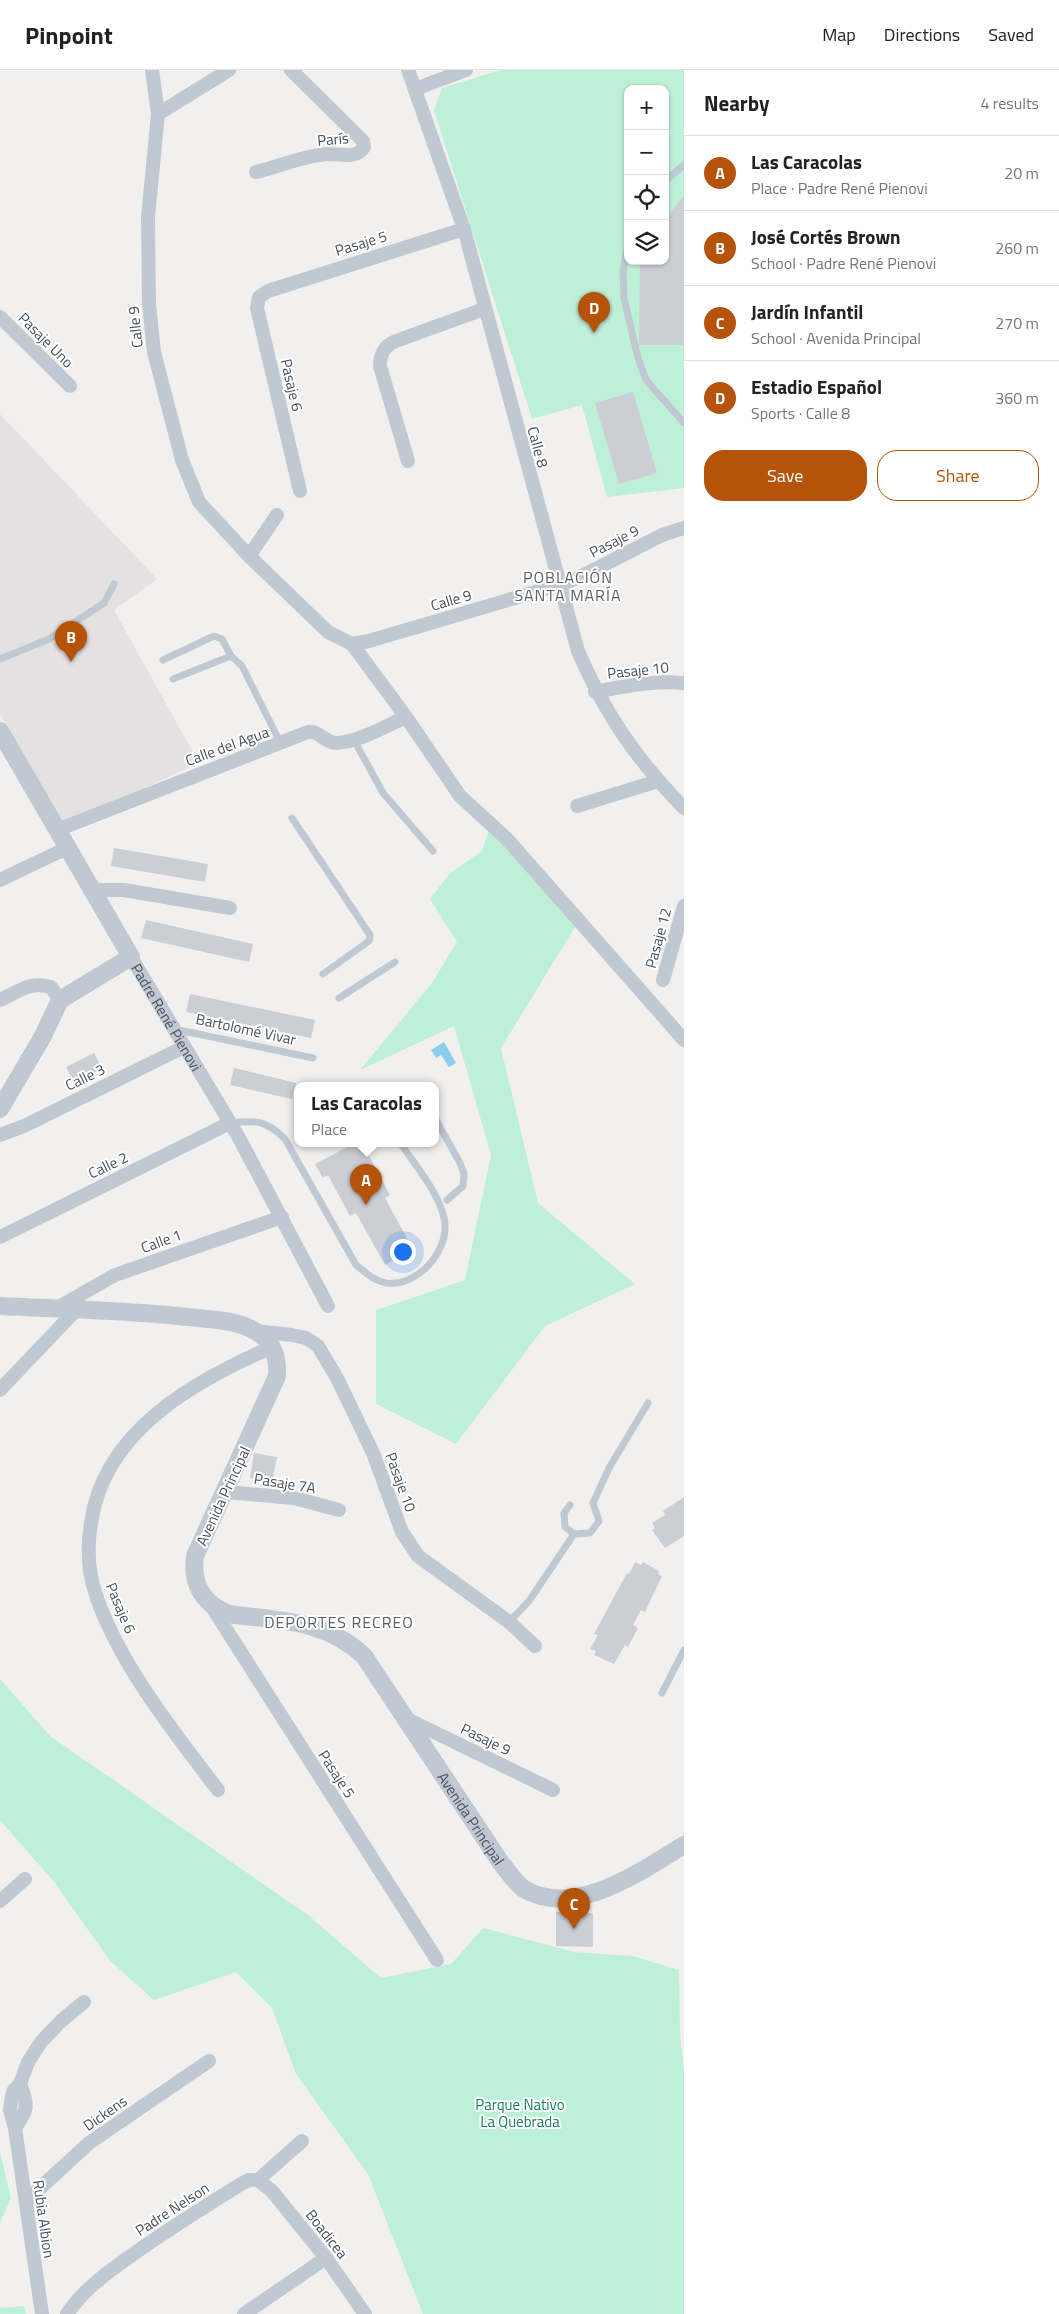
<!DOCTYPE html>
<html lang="en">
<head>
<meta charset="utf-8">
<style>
	:root { --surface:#fff; --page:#f6f6f6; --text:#222; --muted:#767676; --line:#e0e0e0; --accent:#b45309 }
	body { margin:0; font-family:"Titillium Web",sans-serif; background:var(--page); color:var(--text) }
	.controls { position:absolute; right:15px; top:15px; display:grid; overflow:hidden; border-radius:10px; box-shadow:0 1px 4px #0004 }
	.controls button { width:45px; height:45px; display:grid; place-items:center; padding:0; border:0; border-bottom:1px solid var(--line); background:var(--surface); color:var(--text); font:25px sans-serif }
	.you { position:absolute; left:402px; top:1181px; width:18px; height:18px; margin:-12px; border:4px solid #fff; border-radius:50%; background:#1a73e8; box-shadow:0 0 0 8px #1a73e833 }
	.badge { display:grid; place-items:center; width:32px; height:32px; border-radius:50%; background:var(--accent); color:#fff; font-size:16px; font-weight:700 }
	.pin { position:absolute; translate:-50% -41px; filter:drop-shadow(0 1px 2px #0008) }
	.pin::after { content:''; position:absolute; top:26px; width:18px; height:15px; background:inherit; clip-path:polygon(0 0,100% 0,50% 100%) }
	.popup { position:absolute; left:294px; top:1012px; width:145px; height:65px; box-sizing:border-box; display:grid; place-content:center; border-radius:10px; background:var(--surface); filter:drop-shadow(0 1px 4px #0005); font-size:16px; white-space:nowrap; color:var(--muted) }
	.popup b { font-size:19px; color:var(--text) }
	.popup::after { content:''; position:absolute; left:50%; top:100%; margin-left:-10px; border:10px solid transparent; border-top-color:var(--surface) }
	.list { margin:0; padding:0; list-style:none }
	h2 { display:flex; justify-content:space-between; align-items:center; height:65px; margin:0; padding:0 20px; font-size:21px }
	h2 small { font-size:16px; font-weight:400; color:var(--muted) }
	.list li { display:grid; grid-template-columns:32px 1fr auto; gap:15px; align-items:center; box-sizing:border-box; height:75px; padding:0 20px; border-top:1px solid var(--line) }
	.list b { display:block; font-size:19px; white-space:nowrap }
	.list p { margin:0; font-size:16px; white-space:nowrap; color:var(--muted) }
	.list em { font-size:16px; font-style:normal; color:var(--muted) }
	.actions { display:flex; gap:10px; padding:15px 20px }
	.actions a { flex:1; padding:11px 0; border:1px solid var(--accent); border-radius:20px; text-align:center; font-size:18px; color:var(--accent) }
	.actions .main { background:var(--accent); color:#fff }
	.icon { flex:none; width:28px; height:28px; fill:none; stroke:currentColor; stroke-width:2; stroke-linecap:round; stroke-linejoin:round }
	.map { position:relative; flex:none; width:684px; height:2244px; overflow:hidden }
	header { display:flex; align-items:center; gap:30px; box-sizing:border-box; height:70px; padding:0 25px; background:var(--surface); border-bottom:1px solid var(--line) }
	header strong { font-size:24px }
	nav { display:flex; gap:28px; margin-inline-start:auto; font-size:18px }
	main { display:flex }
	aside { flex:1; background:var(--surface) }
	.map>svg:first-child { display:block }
	.education { fill:#e3e1e1 }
	.green { fill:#beefd7; fill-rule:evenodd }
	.water { fill:#8cccec }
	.building { fill:#cbced5 }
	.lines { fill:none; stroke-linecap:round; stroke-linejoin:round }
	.service { stroke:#c0c8d1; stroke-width:7 }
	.minor { stroke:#c0c8d1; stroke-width:14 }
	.tertiary { stroke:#c0c8d1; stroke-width:18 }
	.labels { text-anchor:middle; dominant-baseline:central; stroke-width:4; stroke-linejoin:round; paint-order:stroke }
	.street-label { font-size:15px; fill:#47505d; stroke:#fff }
	.park-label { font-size:15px; fill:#187f58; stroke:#fff }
	.neighbourhood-label { font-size:16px; letter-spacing:1px; fill:#5c5f64; stroke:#fff }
</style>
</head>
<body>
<header>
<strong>Pinpoint</strong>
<nav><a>Map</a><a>Directions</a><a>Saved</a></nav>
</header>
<main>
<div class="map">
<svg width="684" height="2244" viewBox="0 0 684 2244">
	<rect width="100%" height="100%" fill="#f2f0ef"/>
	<!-- education -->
	<path class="education" d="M 0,344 L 157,509 L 114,540 L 199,693 L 64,755 L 0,644 Z"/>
	<!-- green -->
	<g class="green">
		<path d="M 501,0 L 684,0 L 684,418 L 607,427 L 582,335 L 532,349 L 434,40 L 442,18 ZM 628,19 L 665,19 L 665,191 L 628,191 Z"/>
		<path d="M 490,757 L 575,857 L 501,978 L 538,1133 L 635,1214 L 545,1256 L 456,1374 L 376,1334 L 376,1240 L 465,1210 L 491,1085 L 454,956 L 360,1000 L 432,913 L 457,872 L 430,829 L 450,803 L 482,781 Z"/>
		<path d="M 0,1609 L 50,1666 L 308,1845 L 381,1908 L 451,1894 L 483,1858 L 574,1882 L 633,1886 L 679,1900 L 680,1964 L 684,2002 L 684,2244 L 423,2244 L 368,2104 L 296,2004 L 272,1938 L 236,1902 L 154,1930 L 110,1891 L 55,1813 L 0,1750 Z"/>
		<path d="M 0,2082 L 11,2128 L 0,2153 Z"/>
		<path d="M 24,2236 L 26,2244 L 0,2244 L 0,2238 Z"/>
	</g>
	<!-- water -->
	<path class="water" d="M 444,972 L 456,993 L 449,997 L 441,985 L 436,988 L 431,980 Z"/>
	<!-- building -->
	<g class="building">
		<path d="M 684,126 L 684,275 L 639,275 L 640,191 L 665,191 L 665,149 Z"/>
		<path d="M 633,322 L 657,403 L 619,414 L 595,333 Z"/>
		<path d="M 114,778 L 208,794 L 205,812 L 111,796 Z"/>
		<path d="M 146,850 L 253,874 L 249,892 L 141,868 Z"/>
		<path d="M 190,924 L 315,950 L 311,968 L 186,942 Z"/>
		<path d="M 94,983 L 102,999 L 74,1013 L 66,997 Z"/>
		<path d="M 234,998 L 296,1013 L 292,1029 L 230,1015 Z"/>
		<path d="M 353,1074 L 367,1074 L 371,1082 L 368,1084 L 390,1125 L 385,1128 L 409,1172 L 406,1174 L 409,1181 L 385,1195 L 356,1143 L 350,1146 L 328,1105 L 323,1108 L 315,1094 Z"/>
		<path d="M 254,1383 L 277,1387 L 272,1412 L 250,1408 Z"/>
		<path d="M 684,1427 L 684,1466 L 665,1478 L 652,1460 L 655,1458 L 652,1453 L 665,1445 L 663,1441 Z"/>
		<path d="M 635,1492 L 641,1495 L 643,1492 L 659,1501 L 658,1504 L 662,1506 L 645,1542 L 641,1540 L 633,1555 L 638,1558 L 628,1577 L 625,1575 L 614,1594 L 594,1585 L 596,1581 L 590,1579 L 598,1565 L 594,1564 L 627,1503 L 629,1504 Z"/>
		<path d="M 556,1842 L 593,1843 L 593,1877 L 556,1876 Z"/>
	</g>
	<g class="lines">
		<!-- service -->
		<g class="service">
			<path d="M 665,111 L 684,95"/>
			<path d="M 628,173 L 623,201 L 624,228 L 638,288 L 646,310 L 684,353"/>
			<path d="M 0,589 L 49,569 L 104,533 L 114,514"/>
			<path d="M 163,590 L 214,566 L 222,569 L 231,586"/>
			<path d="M 173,609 L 231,586 L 242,596 L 281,674"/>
			<path d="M 354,670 L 383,723 L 433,781"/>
			<path d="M 292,748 L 370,865 L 369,871 L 323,904"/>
			<path d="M 339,928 L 395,892"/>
			<path d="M 174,959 L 313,988"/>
			<path d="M 435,1048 L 460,1093 L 464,1104 L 463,1116 L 447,1130"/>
			<path d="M 230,1053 C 256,1050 266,1050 285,1069 L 356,1195 C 365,1202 374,1211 386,1213 C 416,1217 447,1184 445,1154 C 443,1128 416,1096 401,1074"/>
			<path d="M 570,1435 L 564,1443 L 565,1457 L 574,1464"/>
			<path d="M 509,1552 L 529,1531 L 574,1464 L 590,1463 L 599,1451 L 593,1433 L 609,1398 L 648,1333"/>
			<path d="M 662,1623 L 684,1580"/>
		</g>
		<!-- minor -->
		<g class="minor">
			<path d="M 152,0 L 158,44 L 148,147 L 149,234 L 154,282 L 182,390 L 199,432 L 249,486 L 328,562 L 352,574 L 369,571 L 559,515 L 580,507 L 662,465 L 684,458"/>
			<path d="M 408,0 L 464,159 L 578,581 C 605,644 636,689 684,738"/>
			<path d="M 415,19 L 466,0"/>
			<path d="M 158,44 L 229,0"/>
			<path d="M 256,102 C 277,97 306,85 328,84 C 341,84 357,89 364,77 L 363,71 L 291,0"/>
			<path d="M 0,247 L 70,316"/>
			<path d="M 408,391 L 380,296 C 380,284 384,276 396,271 L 484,239"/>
			<path d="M 300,421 L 257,238 L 259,227 L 268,221 L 464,159"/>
			<path d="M 249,486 L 277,445"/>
			<path d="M 352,574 L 406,647 L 460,726 L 507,769 L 684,970"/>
			<path d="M 595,622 C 625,616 654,610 684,613"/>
			<path d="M 577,736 L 658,711"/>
			<path d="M 57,760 L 308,662 C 319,660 325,673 336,673 C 360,672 385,656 406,647"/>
			<path d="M 0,810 L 67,778"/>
			<path d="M 93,820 L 124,820 L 230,838"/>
			<path id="s1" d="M 131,887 L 238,1066 L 328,1236"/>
			<path d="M 663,910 L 684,836"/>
			<path d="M 0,930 C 19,921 30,911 51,917 L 60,930"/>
			<path d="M 0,1065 L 24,1056 L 184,977"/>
			<path d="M 0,1167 L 230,1053"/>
			<path d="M 57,1238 L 115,1205 L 282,1147"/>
			<path d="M 255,1261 L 292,1265 L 306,1268 L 318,1276 L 337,1308 L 373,1383 L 402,1462 L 418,1486 L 509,1552 L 535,1576"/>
			<path d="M 0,1320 L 77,1239"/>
			<path d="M 225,1422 L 294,1428 L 339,1440"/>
			<path d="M 210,1534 L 437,1890"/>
			<path d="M 405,1648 L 553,1720"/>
			<path d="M 218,1720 C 175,1664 118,1592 96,1525 C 88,1502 87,1477 91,1453 C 104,1360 194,1312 272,1277"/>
			<path d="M 0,1831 L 25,1809"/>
			<path d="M 15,2058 C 28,2040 29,2036 20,2014"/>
			<path d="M 258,2110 L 272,2121 L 326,2188 L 365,2244"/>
			<path d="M 26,2131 L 89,2073 L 209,1991"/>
			<path d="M 42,2244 L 15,2058 L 10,2040 L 12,2026 L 14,2020 L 20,2014 L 28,1992 L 41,1972 L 61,1951 L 84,1932"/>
			<path d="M 67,2244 C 84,2219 108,2202 132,2185 C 167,2160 204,2137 241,2114 L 249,2110 L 258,2110 L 302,2071"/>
			<path d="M 244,2244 L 326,2188"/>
		</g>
		<!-- tertiary -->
		<g class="tertiary">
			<path d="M 0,661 L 131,887 L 60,930 L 43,966 L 0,1039"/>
			<path id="s2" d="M 0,1236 C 63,1239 125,1240 188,1247 C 212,1250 241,1249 261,1265 C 275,1275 278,1290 277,1306 L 195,1486 C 191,1514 203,1534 229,1544 C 279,1551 325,1549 364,1586 L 501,1793 C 508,1801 515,1813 524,1819 C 575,1849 641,1801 684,1775"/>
		</g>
	</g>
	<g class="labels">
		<!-- street labels -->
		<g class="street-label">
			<text transform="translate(333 69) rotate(-5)">París</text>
			<text transform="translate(361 173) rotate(-17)">Pasaje 5</text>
			<text transform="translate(135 257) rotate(-96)">Calle 9</text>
			<text transform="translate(46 270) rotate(45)">Pasaje Uno</text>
			<text transform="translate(292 315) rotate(77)">Pasaje 6</text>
			<text transform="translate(538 377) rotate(75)">Calle 8</text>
			<text transform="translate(614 471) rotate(-27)">Pasaje 9</text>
			<text transform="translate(451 530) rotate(-16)">Calle 9</text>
			<text transform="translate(638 600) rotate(-6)">Pasaje 10</text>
			<text transform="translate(227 676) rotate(-20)">Calle del Agua</text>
			<text transform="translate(658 868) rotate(-75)">Pasaje 12</text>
			<text stroke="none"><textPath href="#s1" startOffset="70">Padre René Pienovi</textPath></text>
			<text transform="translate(246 959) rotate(12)">Bartolomé Vivar</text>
			<text transform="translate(85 1007) rotate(-26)">Calle 3</text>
			<text transform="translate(108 1095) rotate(-26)">Calle 2</text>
			<text transform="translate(161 1171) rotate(-20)">Calle 1</text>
			<text transform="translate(401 1412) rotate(70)">Pasaje 10</text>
			<text transform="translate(285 1413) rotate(9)">Pasaje 7A</text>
			<text transform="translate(223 1426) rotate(-65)">Avenida Principal</text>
			<text transform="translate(121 1538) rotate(67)">Pasaje 6</text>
			<text transform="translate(486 1669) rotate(26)">Pasaje 9</text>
			<text transform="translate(337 1704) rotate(57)">Pasaje 5</text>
			<text stroke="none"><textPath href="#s2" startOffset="921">Avenida Principal</textPath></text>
			<text transform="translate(105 2043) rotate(-35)">Dickens</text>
			<text transform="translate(172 2139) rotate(-33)">Padre Nelson</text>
			<text transform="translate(44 2149) rotate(82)">Rubia Albion</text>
			<text transform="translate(327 2164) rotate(52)">Boadicea</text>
		</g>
		<!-- park labels -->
		<g class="park-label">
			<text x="520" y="2034">Parque Nativo<tspan x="520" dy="17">La Quebrada</tspan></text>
		</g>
		<!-- neighbourhood labels -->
		<g class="neighbourhood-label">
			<text x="568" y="507">POBLACIÓN<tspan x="568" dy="18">SANTA MARÍA</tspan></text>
			<text x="339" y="1552">DEPORTES RECREO</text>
		</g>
	</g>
</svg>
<div class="controls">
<button>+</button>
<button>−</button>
<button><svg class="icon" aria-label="locate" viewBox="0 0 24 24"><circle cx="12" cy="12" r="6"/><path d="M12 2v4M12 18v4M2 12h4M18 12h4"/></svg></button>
<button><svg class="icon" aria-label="layers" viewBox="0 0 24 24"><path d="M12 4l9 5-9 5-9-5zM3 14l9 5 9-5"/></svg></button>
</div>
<div class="you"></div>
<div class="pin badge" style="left:366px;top:1135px">A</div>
<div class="popup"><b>Las Caracolas</b>Place</div>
<div class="pin badge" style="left:71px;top:592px">B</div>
<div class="pin badge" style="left:574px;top:1859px">C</div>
<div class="pin badge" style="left:594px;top:263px">D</div>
</div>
<aside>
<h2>Nearby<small>4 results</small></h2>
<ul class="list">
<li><span class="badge">A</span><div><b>Las Caracolas</b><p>Place · Padre René Pienovi</p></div><em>20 m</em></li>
<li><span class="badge">B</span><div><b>José Cortés Brown</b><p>School · Padre René Pienovi</p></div><em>260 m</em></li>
<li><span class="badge">C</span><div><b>Jardín Infantil</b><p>School · Avenida Principal</p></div><em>270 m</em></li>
<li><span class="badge">D</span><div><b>Estadio Español</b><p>Sports · Calle 8</p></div><em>360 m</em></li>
</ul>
<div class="actions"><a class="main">Save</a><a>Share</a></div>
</aside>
</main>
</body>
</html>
